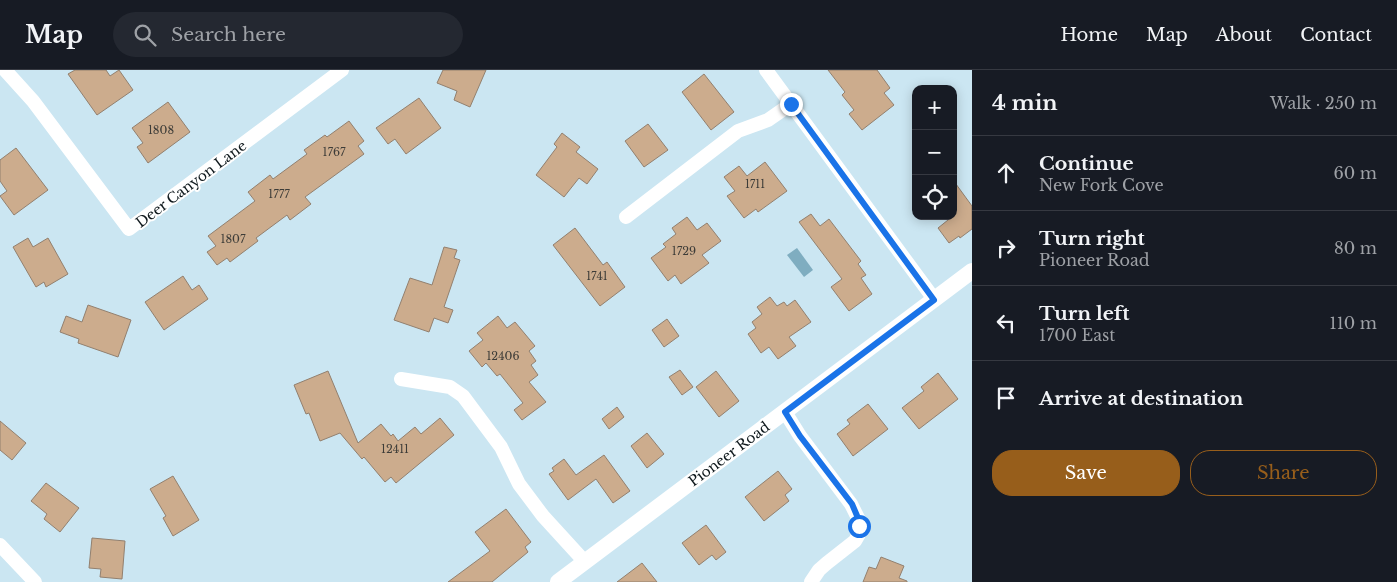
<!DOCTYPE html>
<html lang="en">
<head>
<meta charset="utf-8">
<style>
	:root { --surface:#171b24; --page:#242831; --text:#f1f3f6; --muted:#9ea1a6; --line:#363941; --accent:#975e1b }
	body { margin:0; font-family:"Libre Baskerville",serif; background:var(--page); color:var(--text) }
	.controls { position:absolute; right:15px; top:15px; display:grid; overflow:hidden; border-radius:10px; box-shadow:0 2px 12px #0003 }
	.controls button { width:45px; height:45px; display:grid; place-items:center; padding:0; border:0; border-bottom:1px solid var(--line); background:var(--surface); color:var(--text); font:25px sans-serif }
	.stop { position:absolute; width:15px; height:15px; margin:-11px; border:4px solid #1a73e8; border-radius:50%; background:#fff }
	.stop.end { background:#1a73e8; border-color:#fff; box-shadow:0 1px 5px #0008 }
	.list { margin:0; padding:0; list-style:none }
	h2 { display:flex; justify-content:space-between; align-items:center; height:65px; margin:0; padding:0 20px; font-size:21px }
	h2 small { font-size:16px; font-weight:400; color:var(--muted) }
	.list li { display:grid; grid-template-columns:32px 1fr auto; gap:15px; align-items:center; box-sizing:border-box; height:75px; padding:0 20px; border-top:1px solid var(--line) }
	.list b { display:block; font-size:19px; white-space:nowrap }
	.list p { margin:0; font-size:16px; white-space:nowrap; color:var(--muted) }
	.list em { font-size:16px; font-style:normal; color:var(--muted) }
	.actions { display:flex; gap:10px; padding:15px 20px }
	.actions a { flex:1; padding:11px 0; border:1px solid var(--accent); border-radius:20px; text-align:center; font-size:18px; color:var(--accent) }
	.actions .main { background:var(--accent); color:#fff }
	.icon { flex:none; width:28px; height:28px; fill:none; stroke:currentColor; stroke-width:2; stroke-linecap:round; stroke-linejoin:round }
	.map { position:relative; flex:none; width:972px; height:512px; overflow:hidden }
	header { display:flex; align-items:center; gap:30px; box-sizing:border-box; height:70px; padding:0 25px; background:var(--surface); border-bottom:1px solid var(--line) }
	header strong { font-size:24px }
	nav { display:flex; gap:28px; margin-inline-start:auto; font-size:18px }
	.search { width:350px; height:45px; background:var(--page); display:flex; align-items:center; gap:12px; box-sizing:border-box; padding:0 18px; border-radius:28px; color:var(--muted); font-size:19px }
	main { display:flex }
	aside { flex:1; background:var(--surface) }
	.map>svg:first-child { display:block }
	.water { fill:#7fadc0 }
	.building { fill:#ccac8d; stroke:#92806f }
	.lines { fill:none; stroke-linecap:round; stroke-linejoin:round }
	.minor { stroke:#fff; stroke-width:14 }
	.tertiary { stroke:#fff; stroke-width:16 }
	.route { stroke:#1a73e8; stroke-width:6 }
	.labels { text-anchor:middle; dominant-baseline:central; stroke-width:4; stroke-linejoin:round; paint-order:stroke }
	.number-label { font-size:11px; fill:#3d3c38 }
	.street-label { font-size:14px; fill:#0d171b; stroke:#fff }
</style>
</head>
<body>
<header>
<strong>Map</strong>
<div class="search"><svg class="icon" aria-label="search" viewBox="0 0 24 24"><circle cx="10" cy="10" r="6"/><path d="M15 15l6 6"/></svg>Search here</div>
<nav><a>Home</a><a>Map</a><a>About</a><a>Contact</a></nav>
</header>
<main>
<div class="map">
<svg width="972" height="512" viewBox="0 0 972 512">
	<rect width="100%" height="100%" fill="#cbe6f2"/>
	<!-- water -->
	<path class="water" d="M 797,178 L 813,200 L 804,207 L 787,185 Z"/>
	<!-- building -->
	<g class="building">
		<path d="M 75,0 L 106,0 L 110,6 L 119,0 L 133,20 L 97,45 L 68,4 Z"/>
		<path d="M 443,0 L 486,0 L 470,37 L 454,30 L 457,21 L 437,13 Z"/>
		<path d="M 828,0 L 877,0 L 890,18 L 884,23 L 894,35 L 862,60 L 849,44 L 854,40 L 842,25 L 845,22 Z"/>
		<path d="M 704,4 L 734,42 L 711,60 L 682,22 Z"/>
		<path d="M 419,28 L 441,58 L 406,84 L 395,69 L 388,74 L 376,58 Z"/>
		<path d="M 168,32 L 190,62 L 148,93 L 137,77 L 143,73 L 132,58 Z"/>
		<path d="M 349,51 L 364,71 L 358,76 L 364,84 L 305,127 L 311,134 L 290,150 L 287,145 L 256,168 L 258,171 L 230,192 L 227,188 L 217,195 L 207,182 L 216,176 L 208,166 L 255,131 L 248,122 L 270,105 L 273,109 L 307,84 L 304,80 L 325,65 L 327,67 Z"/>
		<path d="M 648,54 L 668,80 L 644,97 L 625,71 Z"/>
		<path d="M 562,63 L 580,77 L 576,82 L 598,99 L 587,114 L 579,108 L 564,127 L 536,105 L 557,77 L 554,74 Z"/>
		<path d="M 16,78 L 48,120 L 14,145 L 0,126 L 7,121 L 0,111 L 0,90 Z"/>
		<path d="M 765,92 L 787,121 L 758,142 L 756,139 L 744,148 L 727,126 L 735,121 L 724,107 L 739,96 L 747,106 Z"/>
		<path d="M 953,110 L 972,136 L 972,159 L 960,168 L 959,166 L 949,173 L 938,158 L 953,146 Z"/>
		<path d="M 811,144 L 820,156 L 829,149 L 861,191 L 858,194 L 866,205 L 861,208 L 872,224 L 849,241 L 831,217 L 842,209 L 799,152 Z"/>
		<path d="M 687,147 L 697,160 L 707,153 L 721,171 L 702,185 L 709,193 L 681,214 L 675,205 L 668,211 L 651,188 L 666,177 L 663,174 L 676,164 L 672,158 Z"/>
		<path d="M 575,158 L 603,195 L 607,192 L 625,217 L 600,236 L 553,175 Z"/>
		<path d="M 28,168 L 33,177 L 48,168 L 68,204 L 46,217 L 44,212 L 36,217 L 13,177 Z"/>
		<path d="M 444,177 L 457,180 L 454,188 L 460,190 L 444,237 L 453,240 L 448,253 L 434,248 L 429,262 L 394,250 L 410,208 L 432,215 Z"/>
		<path d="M 183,206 L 192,220 L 199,215 L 208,229 L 164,260 L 145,232 Z"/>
		<path d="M 770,227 L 777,236 L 784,232 L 787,236 L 795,230 L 811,252 L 789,267 L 796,276 L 778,289 L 769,277 L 761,283 L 748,264 L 756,258 L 752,252 L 762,244 L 757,237 Z"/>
		<path d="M 88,235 L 131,250 L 118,287 L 78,273 L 79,269 L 60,262 L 66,246 L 82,252 Z"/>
		<path d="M 498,246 L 507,258 L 515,252 L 535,276 L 529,281 L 536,291 L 531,295 L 538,305 L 529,312 L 546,332 L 522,350 L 514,340 L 523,333 L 500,304 L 497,306 L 486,293 L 482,297 L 469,281 L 483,270 L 477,263 Z"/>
		<path d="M 667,249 L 679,266 L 664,277 L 652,260 Z"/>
		<path d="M 680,300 L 693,317 L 682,325 L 669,307 Z"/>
		<path d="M 328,301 L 358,373 L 381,354 L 391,366 L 393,364 L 398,371 L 415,357 L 421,364 L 440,348 L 454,365 L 396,413 L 391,407 L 385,412 L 364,387 L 362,389 L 340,363 L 320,371 L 309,343 L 306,344 L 294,315 Z"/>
		<path d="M 716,301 L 739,331 L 719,347 L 696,317 Z"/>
		<path d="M 938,303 L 958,329 L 919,359 L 902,338 L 924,321 L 921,317 Z"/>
		<path d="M 868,334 L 888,359 L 853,386 L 837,364 L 850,354 L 847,350 Z"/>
		<path d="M 617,337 L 624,347 L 609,359 L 602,349 Z"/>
		<path d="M 0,351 L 26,373 L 12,390 L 0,380 Z"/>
		<path d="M 647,363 L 664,384 L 647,398 L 631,376 Z"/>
		<path d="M 604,385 L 630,421 L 613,433 L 596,409 L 568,430 L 549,404 L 554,401 L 552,398 L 564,389 L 576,405 Z"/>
		<path d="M 778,401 L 792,419 L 785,425 L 789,431 L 764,451 L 745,427 Z"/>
		<path d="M 173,406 L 199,450 L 173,466 L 163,448 L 166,446 L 150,419 Z"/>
		<path d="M 46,413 L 79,438 L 60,462 L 44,449 L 47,444 L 31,431 Z"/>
		<path d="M 506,439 L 531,472 L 525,477 L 528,482 L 492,512 L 448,512 L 490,481 L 475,462 Z"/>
		<path d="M 706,455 L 726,482 L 716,490 L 712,485 L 699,495 L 682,473 Z"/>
		<path d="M 92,468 L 125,471 L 122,509 L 100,507 L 101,499 L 89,498 Z"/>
		<path d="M 881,487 L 904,496 L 899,508 L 907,511 L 907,512 L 863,512 L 869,497 L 876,499 Z"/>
		<path d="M 642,493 L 657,512 L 617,512 Z"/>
	</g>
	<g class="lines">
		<!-- minor -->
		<g class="minor">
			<path d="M 5,0 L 33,31 L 129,159 L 342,0"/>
			<path d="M 766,0 L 934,229"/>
			<path d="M 626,147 L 738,61 L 768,50 L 791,34"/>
			<path d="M 401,309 L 450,317 L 463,326 L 501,377 L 519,414 L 543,446 L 585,492"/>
			<path d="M 785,342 L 800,366 L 851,434 L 858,448 L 859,464 L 855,471 L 827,493 L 819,500 L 811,512"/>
			<path d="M 0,475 L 35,512"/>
		</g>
		<!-- tertiary -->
		<path class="tertiary" d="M 558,512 L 972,201"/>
	</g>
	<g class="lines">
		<!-- route -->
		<path class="route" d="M 791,34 L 934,230 L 785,342 L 800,366 L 852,434 L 858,448 L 859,456"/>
	</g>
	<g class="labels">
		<!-- number labels -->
		<g class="number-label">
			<text x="161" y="60">1808</text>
			<text x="334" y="82">1767</text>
			<text x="755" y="114">1711</text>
			<text x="279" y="124">1777</text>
			<text x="233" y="169">1807</text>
			<text x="684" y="181">1729</text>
			<text x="597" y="206">1741</text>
			<text x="503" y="286">12406</text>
			<text x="395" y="379">12411</text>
		</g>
		<!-- street labels -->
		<g class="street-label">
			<text transform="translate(191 114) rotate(-37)">Deer Canyon Lane</text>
			<text transform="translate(729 384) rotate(-37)">Pioneer Road</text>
		</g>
	</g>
</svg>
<div class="controls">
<button>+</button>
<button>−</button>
<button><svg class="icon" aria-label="locate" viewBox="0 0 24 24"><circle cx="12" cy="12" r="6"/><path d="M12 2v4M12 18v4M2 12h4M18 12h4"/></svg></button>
</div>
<div class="stop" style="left:859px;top:456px"></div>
<div class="stop end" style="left:791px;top:34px"></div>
</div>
<aside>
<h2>4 min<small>Walk · 250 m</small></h2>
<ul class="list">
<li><svg class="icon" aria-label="ahead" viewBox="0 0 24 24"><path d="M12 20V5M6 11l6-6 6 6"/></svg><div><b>Continue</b><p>New Fork Cove</p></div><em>60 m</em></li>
<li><svg class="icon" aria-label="right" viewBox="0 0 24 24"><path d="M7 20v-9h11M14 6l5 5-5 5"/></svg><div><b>Turn right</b><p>Pioneer Road</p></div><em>80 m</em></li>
<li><svg class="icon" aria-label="left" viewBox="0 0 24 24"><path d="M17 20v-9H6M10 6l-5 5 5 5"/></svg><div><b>Turn left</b><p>1700 East</p></div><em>110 m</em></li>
<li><svg class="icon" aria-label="arrive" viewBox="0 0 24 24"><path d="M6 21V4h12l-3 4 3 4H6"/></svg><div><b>Arrive at destination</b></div></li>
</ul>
<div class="actions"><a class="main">Save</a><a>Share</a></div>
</aside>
</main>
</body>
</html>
